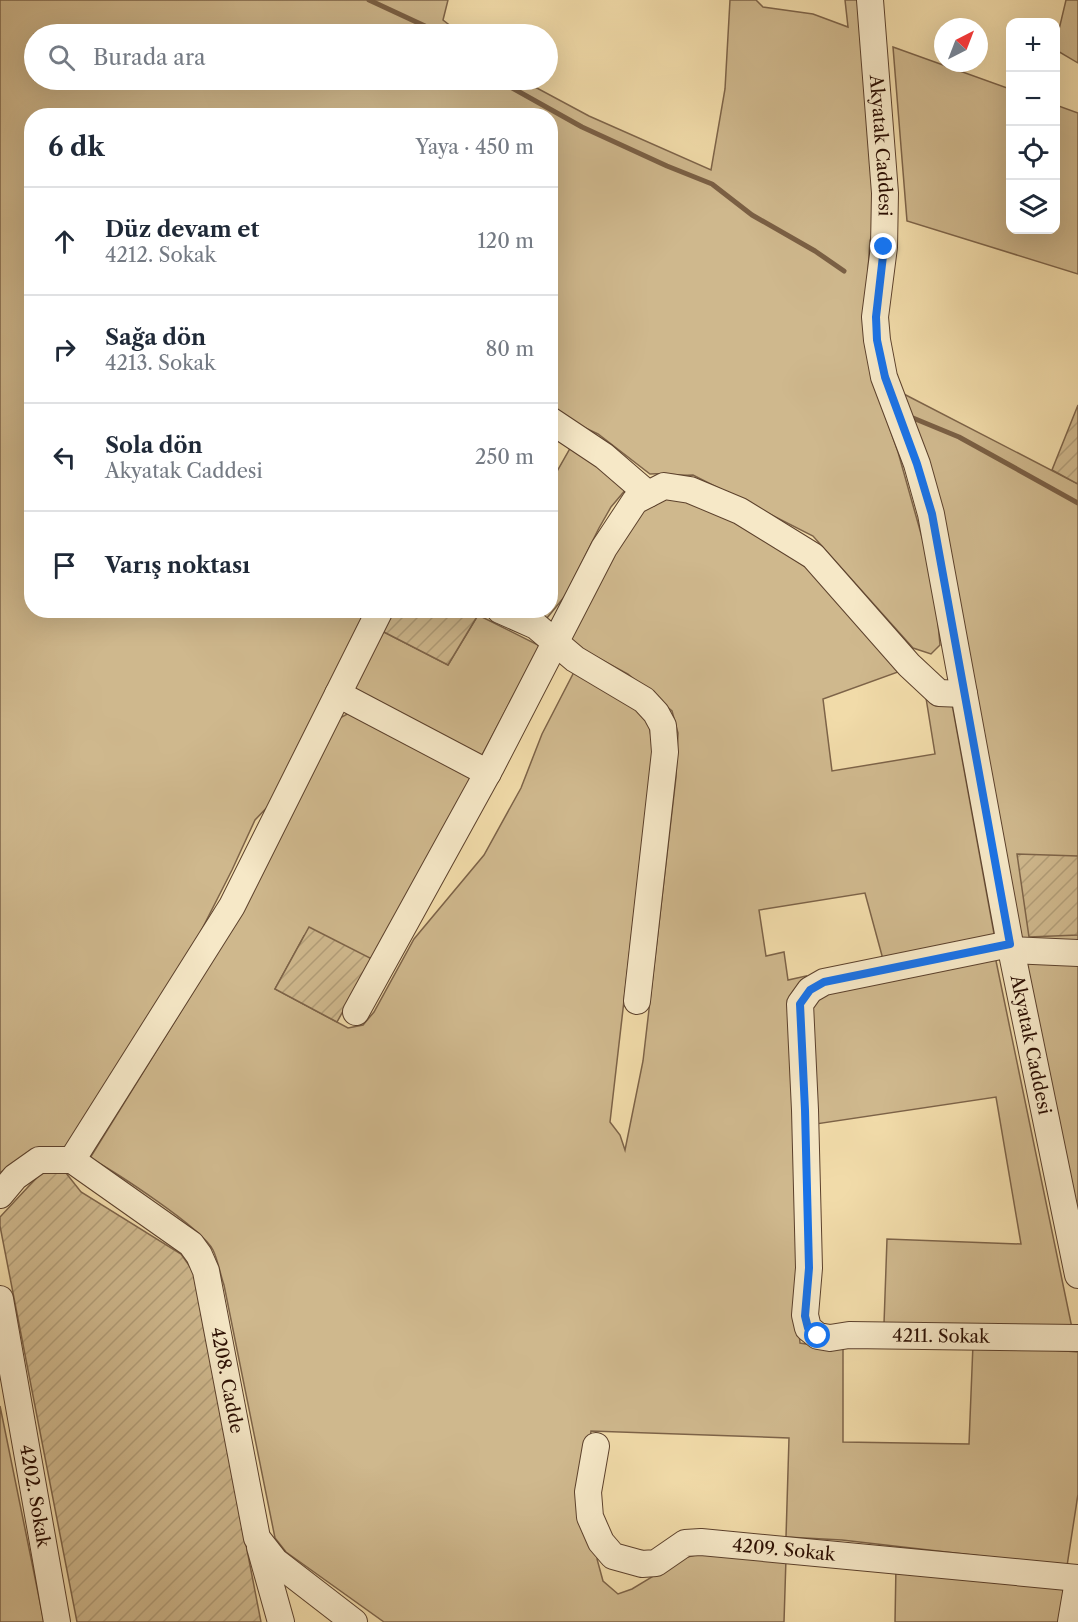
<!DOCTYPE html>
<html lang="tr">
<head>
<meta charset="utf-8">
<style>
	:root { --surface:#fff; --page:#f6f6f7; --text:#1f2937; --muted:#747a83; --line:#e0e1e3 }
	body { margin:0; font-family:"Libre Caslon Text",serif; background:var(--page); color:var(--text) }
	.controls { position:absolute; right:18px; top:18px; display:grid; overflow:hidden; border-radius:12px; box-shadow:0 6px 24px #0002 }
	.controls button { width:54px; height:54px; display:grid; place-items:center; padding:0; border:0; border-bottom:2px solid var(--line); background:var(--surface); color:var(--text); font:30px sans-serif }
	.compass { position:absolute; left:934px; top:18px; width:54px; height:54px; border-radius:50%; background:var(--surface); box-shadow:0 6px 24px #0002; rotate:42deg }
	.stop { position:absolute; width:18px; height:18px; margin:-14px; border:4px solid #1a73e8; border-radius:50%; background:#fff }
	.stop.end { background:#1a73e8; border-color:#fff; box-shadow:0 2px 6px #0008 }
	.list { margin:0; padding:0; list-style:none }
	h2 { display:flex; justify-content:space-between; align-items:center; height:78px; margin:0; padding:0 24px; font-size:26px }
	h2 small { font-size:20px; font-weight:400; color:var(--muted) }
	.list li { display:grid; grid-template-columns:39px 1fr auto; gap:18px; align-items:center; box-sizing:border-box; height:108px; padding:0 24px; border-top:2px solid var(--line) }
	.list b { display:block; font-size:22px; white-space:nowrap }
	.list p { margin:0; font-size:20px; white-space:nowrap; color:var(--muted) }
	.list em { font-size:20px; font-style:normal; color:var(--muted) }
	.icon { flex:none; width:33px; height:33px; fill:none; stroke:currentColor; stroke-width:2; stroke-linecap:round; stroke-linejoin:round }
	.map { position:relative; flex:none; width:1078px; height:1622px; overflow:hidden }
	.search { position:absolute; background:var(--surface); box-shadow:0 6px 24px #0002; left:24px; top:24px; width:534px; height:66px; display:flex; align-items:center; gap:15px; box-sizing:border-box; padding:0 21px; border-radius:33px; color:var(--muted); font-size:22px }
	.panel { position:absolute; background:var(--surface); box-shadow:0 6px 24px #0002; left:24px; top:108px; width:534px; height:510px; border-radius:24px }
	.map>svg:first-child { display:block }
	.grass { fill:#cfb88d; stroke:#7d6348; stroke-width:1.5 }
	.garden { fill:url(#garden-furrows); stroke:#7d6348; stroke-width:1.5 }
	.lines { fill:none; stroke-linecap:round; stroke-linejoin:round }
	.stream { stroke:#7a5f44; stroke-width:5 }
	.minor-casing { stroke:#5c412c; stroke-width:28 }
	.minor { stroke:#f6e8c7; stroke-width:26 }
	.route { stroke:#1a73e8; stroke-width:8 }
	.labels { text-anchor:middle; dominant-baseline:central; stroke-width:4.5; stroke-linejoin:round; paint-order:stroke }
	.street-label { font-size:18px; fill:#2b0e02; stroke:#f6e8c7 }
</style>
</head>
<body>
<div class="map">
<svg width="1078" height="1622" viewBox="0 0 1078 1622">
	<defs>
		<pattern id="garden-furrows" width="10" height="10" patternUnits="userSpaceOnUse" patternTransform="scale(1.5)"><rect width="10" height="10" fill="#cfb88d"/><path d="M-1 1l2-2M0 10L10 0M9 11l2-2" fill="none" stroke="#b29d78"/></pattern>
	</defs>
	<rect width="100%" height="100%" fill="#f1dba9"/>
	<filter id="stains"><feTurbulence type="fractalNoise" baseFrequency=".00333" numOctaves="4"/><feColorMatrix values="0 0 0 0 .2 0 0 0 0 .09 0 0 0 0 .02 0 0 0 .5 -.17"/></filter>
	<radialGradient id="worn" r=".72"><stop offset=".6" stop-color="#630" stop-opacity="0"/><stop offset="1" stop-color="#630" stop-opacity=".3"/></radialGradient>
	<!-- grass -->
	<g class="grass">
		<path d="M 0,0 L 448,0 L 443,20 L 461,34 L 34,34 L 34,80 L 522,80 L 589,116 L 711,170 L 725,89 L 730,0 L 756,0 L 763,7 L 813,14 L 848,27 L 845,0 L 861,0 L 875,225 L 870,241 L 864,330 L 872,378 L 898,452 L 934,580 L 940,645 L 931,654 L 913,648 L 813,536 L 693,475 C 679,476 665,473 650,474 L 598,434 L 551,412 L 550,116 L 32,116 L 32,610 L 370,611 L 277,797 L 255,820 L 232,870 L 173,986 L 67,1147 C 34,1148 25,1153 0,1173 Z"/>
		<path d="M 1066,0 L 1078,0 L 1078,63 L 1056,50 L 1056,42 Z"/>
		<path d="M 893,47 L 1010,89 L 1010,230 L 1056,230 L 1056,105 L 1078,113 L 1078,274 L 907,221 Z"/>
		<path d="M 900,392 L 1078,484 L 1078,944 L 1024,942 L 1014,935 Z"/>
		<path d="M 572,445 L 627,488 L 611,507 L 599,528 L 565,596 L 547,618 L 535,616 L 525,611 L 550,610 L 551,482 Z"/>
		<path d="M 680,495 L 722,510 L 823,579 L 898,672 L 823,699 L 832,771 L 935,754 L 926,698 L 952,704 L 995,939 L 884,963 L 865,893 L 759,910 L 766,956 L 784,952 L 788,980 L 806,976 L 794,1004 L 798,1320 L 800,1343 L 812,1345 L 843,1342 L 843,1442 L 969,1444 L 973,1344 L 1078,1352 L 1078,1494 L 1067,1566 L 842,1540 L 786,1537 L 789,1438 L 591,1431 L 582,1504 L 602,1553 L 597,1559 L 603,1581 L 618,1594 L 632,1589 L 652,1577 L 675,1560 L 700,1554 L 786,1558 L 784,1622 L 384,1622 L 286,1552 L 275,1538 L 224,1285 C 220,1274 218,1260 213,1250 C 201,1227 115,1172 90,1158 L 201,979 L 338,719 L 349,713 L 472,776 L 372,959 L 304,936 L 275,989 L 348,1028 L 363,1025 L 374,1012 L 414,939 L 484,855 L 521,788 L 542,734 L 574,672 L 635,706 L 648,718 L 653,749 L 610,1122 L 620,1135 L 625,1150 L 643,1061 L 676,777 L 678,733 L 672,711 L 628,674 L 569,642 L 636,512 L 657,498 Z"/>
		<path d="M 478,615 L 542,647 L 512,698 L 481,757 L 348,688 L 380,630 L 448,665 Z"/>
		<path d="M 1021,955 L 1078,959 L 1078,1218 Z"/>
		<path d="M 995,956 L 1072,1328 L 884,1324 L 887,1239 L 1021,1244 L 996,1097 L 816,1124 L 806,1008 L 826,987 Z"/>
		<path d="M 0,1406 L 44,1622 L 0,1622 Z"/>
		<path d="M 896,1565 L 1071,1582 L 1064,1622 L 895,1622 Z"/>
	</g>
	<!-- garden -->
	<g class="garden">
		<path d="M 1078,405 L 1078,484 L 1052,470 Z"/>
		<path d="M 393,611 L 470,611 L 478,615 L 448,665 L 380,630 Z"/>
		<path d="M 1017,854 L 1078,856 L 1078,935 L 1029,937 Z"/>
		<path d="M 309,927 L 372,959 L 337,1022 L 275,989 Z"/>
		<path d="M 41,1173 L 66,1173 L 81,1192 L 181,1254 L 193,1271 L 261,1622 L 77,1622 L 0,1226 L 0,1217 Z"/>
	</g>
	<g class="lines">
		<!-- stream -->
		<g class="stream">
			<path d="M 369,0 L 425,26 L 435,34"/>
			<path d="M 498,80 L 582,127 L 667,166 L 712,184 L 752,215 L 815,251 L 844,271"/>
			<path d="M 913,418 L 959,437 L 1078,503"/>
		</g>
		<defs>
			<g id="minor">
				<path id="s1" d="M 870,0 L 885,193 L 884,247 L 875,317 L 877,340 L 884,377 L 917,464 L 931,514 L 1010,944 L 1078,1275"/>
				<path d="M 550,420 L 604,456 L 648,494"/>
				<path d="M 380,610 L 338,694 L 488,773"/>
				<path d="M 500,610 L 536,626 L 575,659 L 644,700 L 656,713 L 663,726 L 665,752 L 637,1001"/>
				<path id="s2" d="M 1010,944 L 824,982 L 810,990 L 800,1004 L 805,1110 L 809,1268 L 805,1315 L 808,1328 L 818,1336 L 830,1338 L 849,1335 L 1078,1338"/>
				<path d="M 1011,950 L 1078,953"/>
				<path d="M 356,1012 L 491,767 L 604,548 L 635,501 L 664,486 L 690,490 L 740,511 L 813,556 L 909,665 L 939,693 L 964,694"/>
				<path id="s3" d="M 72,1160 L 191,1244 L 199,1255 L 206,1271 L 257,1538 L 275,1561 L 354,1622"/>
				<path d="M 72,1160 L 232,906 L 338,694"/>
				<path d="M 0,1195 L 15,1177 L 39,1160 L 72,1160"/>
				<path id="s4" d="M 0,1299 L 57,1622"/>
				<path id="s5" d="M 596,1446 L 588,1492 L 590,1517 L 601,1542 L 613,1556 L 642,1564 L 656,1563 L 685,1543 L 701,1542 L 1078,1578"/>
				<path d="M 260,1547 L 281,1622"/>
				<path d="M 1071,1622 L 1078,1581"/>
			</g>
		</defs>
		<!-- minor casing -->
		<use href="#minor" class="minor-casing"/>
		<!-- minor -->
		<use href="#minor" class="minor"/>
	</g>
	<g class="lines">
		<!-- route -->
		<path class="route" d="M 818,1336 L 808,1328 L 805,1316 L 809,1268 L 805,1110 L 800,1004 L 810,990 L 824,982 L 1010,944 L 932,514 L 917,464 L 885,377 L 877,340 L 876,317 L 884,247"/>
	</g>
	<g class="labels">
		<!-- street labels -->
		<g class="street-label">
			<text stroke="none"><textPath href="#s1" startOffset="146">Akyatak Caddesi</textPath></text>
			<text stroke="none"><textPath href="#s1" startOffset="1064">Akyatak Caddesi</textPath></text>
			<text stroke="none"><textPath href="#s2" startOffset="684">4211. Sokak</textPath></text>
			<text stroke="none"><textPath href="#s3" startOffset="288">4208. Cadde</textPath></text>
			<text stroke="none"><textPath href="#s4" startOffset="200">4202. Sokak</textPath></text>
			<text stroke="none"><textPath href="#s5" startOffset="296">4209. Sokak</textPath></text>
		</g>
	</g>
	<rect width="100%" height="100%" filter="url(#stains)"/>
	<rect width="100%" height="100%" fill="url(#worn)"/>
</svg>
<div class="controls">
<button>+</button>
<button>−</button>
<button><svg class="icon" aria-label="locate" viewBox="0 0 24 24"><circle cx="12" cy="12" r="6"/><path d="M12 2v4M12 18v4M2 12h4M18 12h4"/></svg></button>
<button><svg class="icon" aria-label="layers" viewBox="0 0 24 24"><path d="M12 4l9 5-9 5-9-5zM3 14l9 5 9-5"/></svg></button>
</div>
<svg class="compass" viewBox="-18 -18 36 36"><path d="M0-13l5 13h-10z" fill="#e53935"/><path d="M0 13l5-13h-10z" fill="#747a83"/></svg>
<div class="stop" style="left:818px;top:1336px"></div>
<div class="stop end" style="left:884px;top:247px"></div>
<div class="search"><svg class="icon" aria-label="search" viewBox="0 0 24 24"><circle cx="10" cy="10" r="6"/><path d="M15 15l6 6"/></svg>Burada ara</div>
<section class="panel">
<h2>6 dk<small>Yaya · 450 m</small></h2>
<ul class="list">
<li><svg class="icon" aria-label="ahead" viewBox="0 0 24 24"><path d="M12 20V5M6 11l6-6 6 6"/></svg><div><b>Düz devam et</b><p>4212. Sokak</p></div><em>120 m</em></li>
<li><svg class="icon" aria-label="right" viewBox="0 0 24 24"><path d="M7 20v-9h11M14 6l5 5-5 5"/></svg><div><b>Sağa dön</b><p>4213. Sokak</p></div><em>80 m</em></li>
<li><svg class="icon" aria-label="left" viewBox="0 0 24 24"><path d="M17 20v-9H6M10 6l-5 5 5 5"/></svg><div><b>Sola dön</b><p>Akyatak Caddesi</p></div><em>250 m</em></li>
<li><svg class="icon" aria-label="arrive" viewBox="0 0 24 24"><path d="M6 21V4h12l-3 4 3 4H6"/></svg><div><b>Varış noktası</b></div></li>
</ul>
</section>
</div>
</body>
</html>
